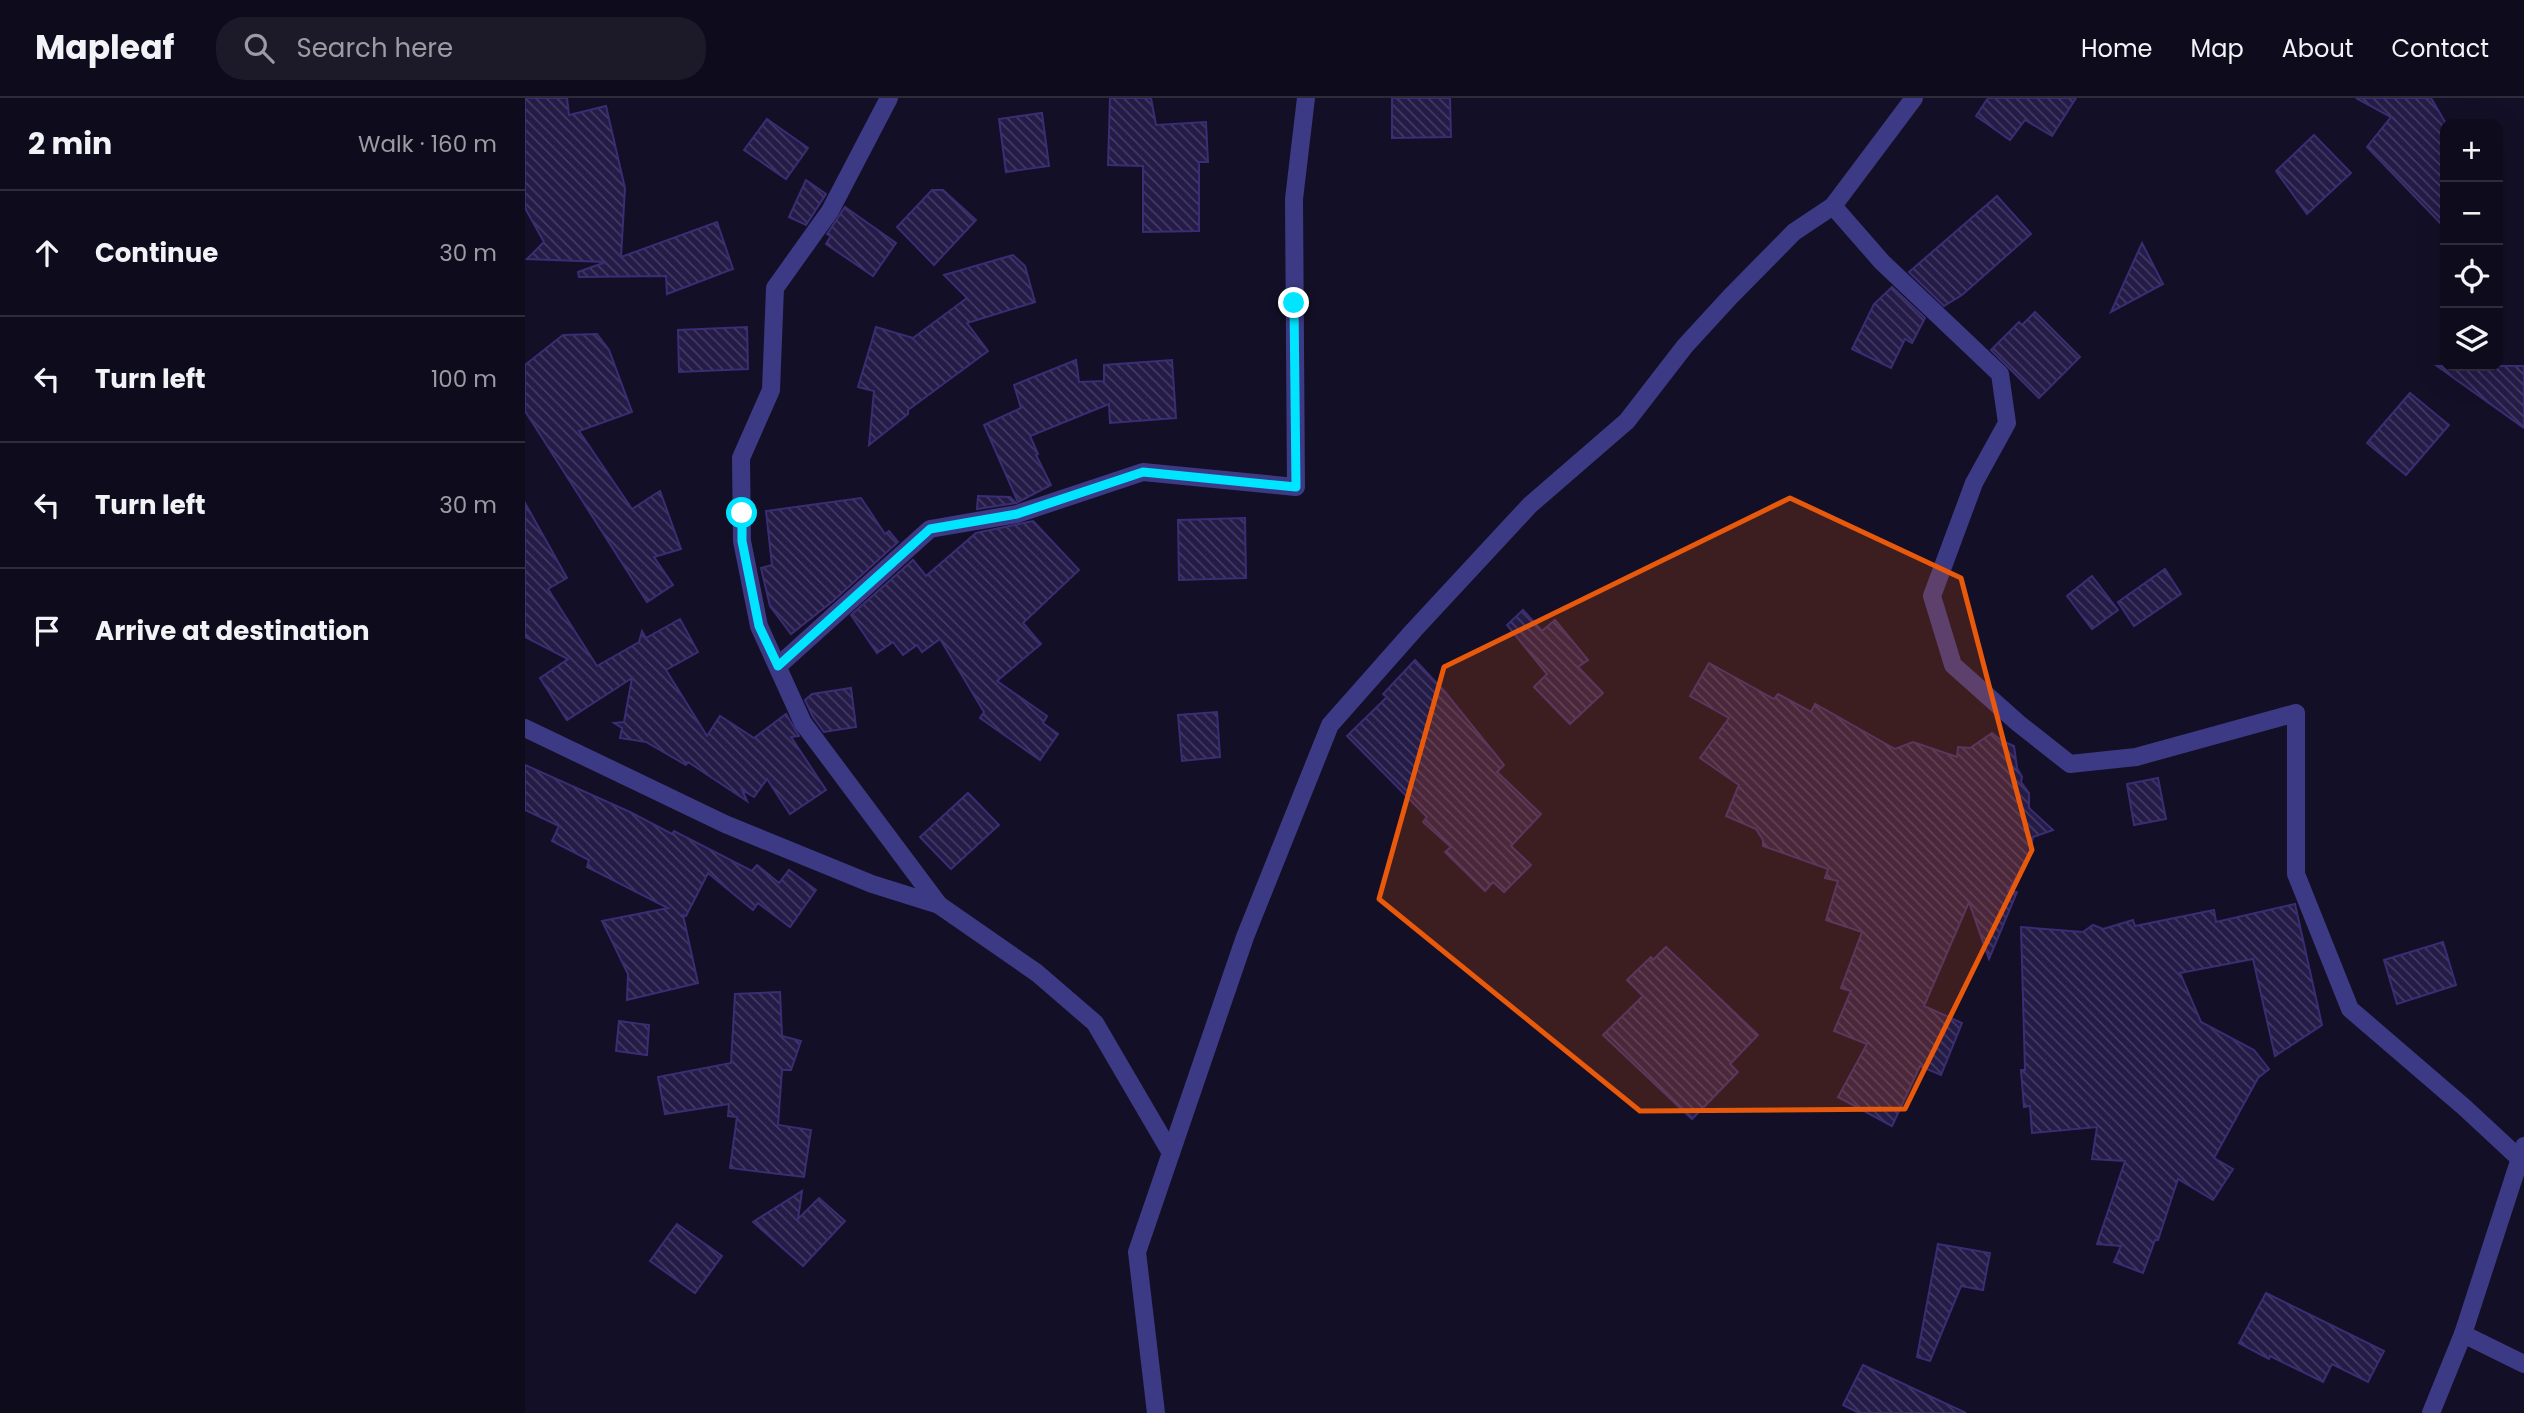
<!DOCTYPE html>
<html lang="en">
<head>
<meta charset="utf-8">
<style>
	:root { --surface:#0e0b1c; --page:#1c1929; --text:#f1f3f6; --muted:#9b9ba3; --line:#2e2b3b }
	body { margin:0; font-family:Poppins,sans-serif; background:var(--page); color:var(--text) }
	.controls { position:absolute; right:21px; top:21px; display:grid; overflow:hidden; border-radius:14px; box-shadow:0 7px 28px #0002 }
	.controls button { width:63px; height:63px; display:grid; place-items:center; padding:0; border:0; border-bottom:2px solid var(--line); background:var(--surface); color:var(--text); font:35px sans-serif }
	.stop { position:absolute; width:21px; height:21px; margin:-16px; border:5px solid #00e5ff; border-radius:50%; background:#fff }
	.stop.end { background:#00e5ff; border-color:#fff; box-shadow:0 2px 7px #0008 }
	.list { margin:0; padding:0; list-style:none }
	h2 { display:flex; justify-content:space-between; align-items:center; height:91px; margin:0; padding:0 28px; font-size:30px }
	h2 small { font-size:23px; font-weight:400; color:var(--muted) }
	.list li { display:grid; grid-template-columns:46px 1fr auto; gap:21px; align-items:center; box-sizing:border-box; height:126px; padding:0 28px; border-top:2px solid var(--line) }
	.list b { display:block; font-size:26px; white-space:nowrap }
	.list em { font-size:23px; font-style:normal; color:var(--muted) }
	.icon { flex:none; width:38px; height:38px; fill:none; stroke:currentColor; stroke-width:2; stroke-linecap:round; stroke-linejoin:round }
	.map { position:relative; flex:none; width:1999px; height:1315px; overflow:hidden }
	header { display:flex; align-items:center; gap:42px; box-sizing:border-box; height:98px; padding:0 35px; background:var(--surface); border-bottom:2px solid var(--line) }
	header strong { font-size:33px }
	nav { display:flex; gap:38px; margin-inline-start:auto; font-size:24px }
	.search { width:490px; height:63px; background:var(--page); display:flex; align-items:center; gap:18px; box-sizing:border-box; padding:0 24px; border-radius:28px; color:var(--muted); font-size:26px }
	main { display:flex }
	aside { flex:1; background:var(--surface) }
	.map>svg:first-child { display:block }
	.building { fill:url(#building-back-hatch); stroke:#3b2d73; stroke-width:2 }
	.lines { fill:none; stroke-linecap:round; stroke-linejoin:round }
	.minor { stroke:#3d3a85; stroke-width:18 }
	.route { stroke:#00e5ff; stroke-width:9 }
	.marked { fill:#e8590c; fill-opacity:0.2; stroke:#e8590c; stroke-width:5; stroke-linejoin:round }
</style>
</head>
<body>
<header>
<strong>Mapleaf</strong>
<div class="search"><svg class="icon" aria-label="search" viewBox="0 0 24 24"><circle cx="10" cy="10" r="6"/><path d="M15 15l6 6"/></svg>Search here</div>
<nav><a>Home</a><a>Map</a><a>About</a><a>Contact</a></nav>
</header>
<main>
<aside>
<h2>2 min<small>Walk · 160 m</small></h2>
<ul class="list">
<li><svg class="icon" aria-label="ahead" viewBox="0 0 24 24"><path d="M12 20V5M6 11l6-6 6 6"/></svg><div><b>Continue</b></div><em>30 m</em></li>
<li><svg class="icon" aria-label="left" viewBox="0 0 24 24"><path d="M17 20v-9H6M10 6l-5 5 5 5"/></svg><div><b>Turn left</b></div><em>100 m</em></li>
<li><svg class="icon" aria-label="left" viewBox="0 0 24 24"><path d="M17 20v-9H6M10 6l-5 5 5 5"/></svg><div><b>Turn left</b></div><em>30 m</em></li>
<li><svg class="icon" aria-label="arrive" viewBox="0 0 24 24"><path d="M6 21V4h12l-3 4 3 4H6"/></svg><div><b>Arrive at destination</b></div></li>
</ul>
</aside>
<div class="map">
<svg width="1999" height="1315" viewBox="0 0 1999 1315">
	<defs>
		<pattern id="building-back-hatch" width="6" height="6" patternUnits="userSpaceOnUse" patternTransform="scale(1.75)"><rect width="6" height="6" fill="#241b47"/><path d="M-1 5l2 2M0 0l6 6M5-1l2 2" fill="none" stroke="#433b63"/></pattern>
	</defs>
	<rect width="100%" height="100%" fill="#130f26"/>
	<!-- building -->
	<g class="building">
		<path d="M 0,0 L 42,0 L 44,17 L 81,8 L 100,90 L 96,159 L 192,124 L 208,171 L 142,196 L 141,178 L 54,179 L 53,174 L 81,164 L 2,161 L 19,144 L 0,110 Z"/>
		<path d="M 585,0 L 626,0 L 631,27 L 681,24 L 683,64 L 674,64 L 674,133 L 618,134 L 618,68 L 583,67 Z"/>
		<path d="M 867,0 L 925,0 L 926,39 L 867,40 Z"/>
		<path d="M 1463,0 L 1551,0 L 1527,38 L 1500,22 L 1485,42 L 1451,18 Z"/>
		<path d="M 1831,0 L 1906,0 L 1920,24 L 1920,130 L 1842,49 L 1866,19 Z"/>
		<path d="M 517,15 L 524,68 L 481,74 L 474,21 Z"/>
		<path d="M 242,21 L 283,50 L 261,81 L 219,52 Z"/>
		<path d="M 1789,37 L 1826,75 L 1782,116 L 1751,73 Z"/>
		<path d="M 281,82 L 301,96 L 281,127 L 264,119 Z"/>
		<path d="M 407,92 L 418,92 L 451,122 L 409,167 L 372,129 Z"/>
		<path d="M 1472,98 L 1506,136 L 1437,197 L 1419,208 L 1384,174 Z"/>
		<path d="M 320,109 L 371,145 L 348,178 L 301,146 L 306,138 L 302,136 Z"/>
		<path d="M 1617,145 L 1638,186 L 1586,214 Z"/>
		<path d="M 488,157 L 500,168 L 510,204 L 442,225 L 463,253 L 383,312 L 383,316 L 344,347 L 349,293 L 333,289 L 351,229 L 388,240 L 442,200 L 419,177 Z"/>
		<path d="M 1367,189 L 1400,220 L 1387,245 L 1380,241 L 1366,270 L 1327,251 L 1349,206 Z"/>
		<path d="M 1510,214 L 1555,259 L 1514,300 L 1466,252 L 1494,224 L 1497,227 Z"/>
		<path d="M 222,229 L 223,271 L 154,274 L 153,232 Z"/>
		<path d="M 72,236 L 84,252 L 107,314 L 54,333 L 107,411 L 135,393 L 156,451 L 129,459 L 148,487 L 122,504 L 0,313 L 0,267 L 38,237 Z"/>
		<path d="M 551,262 L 554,284 L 579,283 L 579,267 L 647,262 L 651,320 L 585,325 L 584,306 L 505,338 L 513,356 L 511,357 L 526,387 L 493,404 L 459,327 L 496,310 L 489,287 Z"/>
		<path d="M 1912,268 L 1999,268 L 1999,330 Z"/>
		<path d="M 1885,295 L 1924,327 L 1881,377 L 1842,345 Z"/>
		<path d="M 453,398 L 485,399 L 491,405 L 452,411 Z"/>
		<path d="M 336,400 L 360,436 L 364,433 L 373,444 L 308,503 L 266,536 L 245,508 L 236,470 L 247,467 L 241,413 Z"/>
		<path d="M 0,405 L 42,480 L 23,491 L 72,568 L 114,544 L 117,533 L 121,540 L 155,521 L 173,554 L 141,572 L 182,638 L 195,618 L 229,640 L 261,616 L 274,638 L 266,639 L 301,692 L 265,716 L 242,681 L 229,699 L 217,692 L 222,703 L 163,664 L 161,667 L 121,644 L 95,640 L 97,630 L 89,625 L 99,624 L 107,580 L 42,622 L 15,580 L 43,561 L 0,539 Z"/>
		<path d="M 720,420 L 721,480 L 654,482 L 653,422 Z"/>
		<path d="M 508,423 L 554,472 L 498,525 L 516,546 L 472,583 L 522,618 L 518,625 L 533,636 L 515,662 L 455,620 L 459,614 L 415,541 L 397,554 L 392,547 L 378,557 L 368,544 L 352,555 L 326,517 L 388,462 L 401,478 L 451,435 Z"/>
		<path d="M 1640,471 L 1656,496 L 1609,528 L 1593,504 Z"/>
		<path d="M 1567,478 L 1593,512 L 1567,531 L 1542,498 Z"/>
		<path d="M 998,512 L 1017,533 L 1030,522 L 1063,562 L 1053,569 L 1078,595 L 1045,626 L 1009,589 L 1022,576 L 982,527 Z"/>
		<path d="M 890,562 L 920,594 L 979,667 L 972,674 L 1016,716 L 986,748 L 1006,767 L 979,794 L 968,784 L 960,793 L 920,754 L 926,749 L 898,724 L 902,719 L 822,638 L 862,599 L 858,596 Z"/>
		<path d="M 1184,565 L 1249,601 L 1253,596 L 1286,614 L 1290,606 L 1370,651 L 1388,644 L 1432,659 L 1433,649 L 1445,650 L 1467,635 L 1477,643 L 1489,648 L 1492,670 L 1497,679 L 1496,684 L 1504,695 L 1504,710 L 1528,732 L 1508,739 L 1505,755 L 1483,793 L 1492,794 L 1464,861 L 1444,804 L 1399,908 L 1437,925 L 1416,977 L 1395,968 L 1367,1028 L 1313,999 L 1342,946 L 1309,933 L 1326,893 L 1316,890 L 1337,834 L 1301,822 L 1313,783 L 1300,780 L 1303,771 L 1238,748 L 1238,742 L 1231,731 L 1201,718 L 1214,687 L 1175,660 L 1204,620 L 1165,598 Z"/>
		<path d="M 326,590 L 331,629 L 299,634 L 288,619 L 280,602 L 287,596 Z"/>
		<path d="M 692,614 L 695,659 L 657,663 L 653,617 Z"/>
		<path d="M 0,667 L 105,714 L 147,736 L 149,733 L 227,773 L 232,767 L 254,785 L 264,772 L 291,792 L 265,829 L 233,805 L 228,812 L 183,775 L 161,818 L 158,817 L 173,885 L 102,902 L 103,876 L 77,823 L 143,810 L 62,769 L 64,762 L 27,743 L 34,728 L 0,712 Z"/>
		<path d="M 1633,680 L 1641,721 L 1609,727 L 1602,686 Z"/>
		<path d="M 443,695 L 474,727 L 426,771 L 395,739 Z"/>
		<path d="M 1770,806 L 1797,927 L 1750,958 L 1728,861 L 1655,875 L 1676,924 L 1729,952 L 1744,971 L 1733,980 L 1689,1060 L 1708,1071 L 1688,1102 L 1653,1081 L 1633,1142 L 1630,1142 L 1618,1175 L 1589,1164 L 1596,1148 L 1572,1146 L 1600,1063 L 1567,1061 L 1572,1029 L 1507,1035 L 1505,1008 L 1499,1009 L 1496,972 L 1500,972 L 1496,829 L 1558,834 L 1568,827 L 1578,831 L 1608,822 L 1610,828 L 1689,812 L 1691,824 Z"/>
		<path d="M 1918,844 L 1931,887 L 1872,906 L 1859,862 Z"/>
		<path d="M 1141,849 L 1233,937 L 1205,966 L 1213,974 L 1167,1021 L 1078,937 L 1118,898 L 1102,882 L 1126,859 L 1128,862 Z"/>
		<path d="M 255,894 L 257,938 L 276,943 L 266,972 L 257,972 L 253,1027 L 286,1032 L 279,1079 L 205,1070 L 212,1019 L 203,1018 L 204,1006 L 140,1016 L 133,979 L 206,965 L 210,896 Z"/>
		<path d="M 94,923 L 124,927 L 122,957 L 91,953 Z"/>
		<path d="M 277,1093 L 273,1121 L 294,1100 L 320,1123 L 278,1168 L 228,1124 Z"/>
		<path d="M 152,1126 L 197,1158 L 170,1195 L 125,1163 Z"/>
		<path d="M 1413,1146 L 1465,1155 L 1458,1192 L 1436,1188 L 1405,1263 L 1392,1259 Z"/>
		<path d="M 1741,1195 L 1859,1253 L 1843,1284 L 1807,1266 L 1798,1284 L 1745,1258 L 1744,1261 L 1714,1245 Z"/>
		<path d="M 1338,1267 L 1441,1315 L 1334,1315 L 1318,1307 Z"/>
	</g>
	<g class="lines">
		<!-- minor -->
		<g class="minor">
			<path d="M 364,0 L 305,113 L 250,190 L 246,292 L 216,360 L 217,443 L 234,528 L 278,625 L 414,807"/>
			<path d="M 1308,108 L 1357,164 L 1475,276 L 1482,325 L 1449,385 L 1407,498 L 1428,567 L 1493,625 L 1545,666 L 1611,659 L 1771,615 L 1771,776 L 1825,911 L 1939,1009 L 1995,1061"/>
			<path d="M 253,568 L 405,431 L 492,416 L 618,374 L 771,389 L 769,101 L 781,0"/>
			<path d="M 0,630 L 200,726 L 347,786 L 414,807 L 512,875 L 570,925 L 646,1055"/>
			<path d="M 1938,1236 L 1999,1266"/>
			<path d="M 631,1315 L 612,1154 L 720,839 L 805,627 L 889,532 L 1005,407 L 1102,323 L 1160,248 L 1205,199 L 1269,134 L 1308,108 L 1389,0"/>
			<path d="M 1906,1315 L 1938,1236 L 1999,1048"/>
		</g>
	</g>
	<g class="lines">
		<!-- route -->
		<path class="route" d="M 217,415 L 217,443 L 234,528 L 253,568 L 405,431 L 492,416 L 618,374 L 771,389 L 769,205"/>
	</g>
	<!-- marked area -->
	<path class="marked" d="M 1265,400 L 1436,480 L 1507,752 L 1380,1011 L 1115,1013 L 854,801 L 919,569 Z"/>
</svg>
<div class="controls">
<button>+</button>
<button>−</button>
<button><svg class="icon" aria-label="locate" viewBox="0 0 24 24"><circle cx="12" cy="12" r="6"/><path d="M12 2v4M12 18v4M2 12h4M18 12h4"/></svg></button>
<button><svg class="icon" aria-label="layers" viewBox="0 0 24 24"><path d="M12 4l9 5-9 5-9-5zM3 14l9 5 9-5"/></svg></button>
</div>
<div class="stop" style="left:217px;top:415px"></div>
<div class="stop end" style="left:769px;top:205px"></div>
</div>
</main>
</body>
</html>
